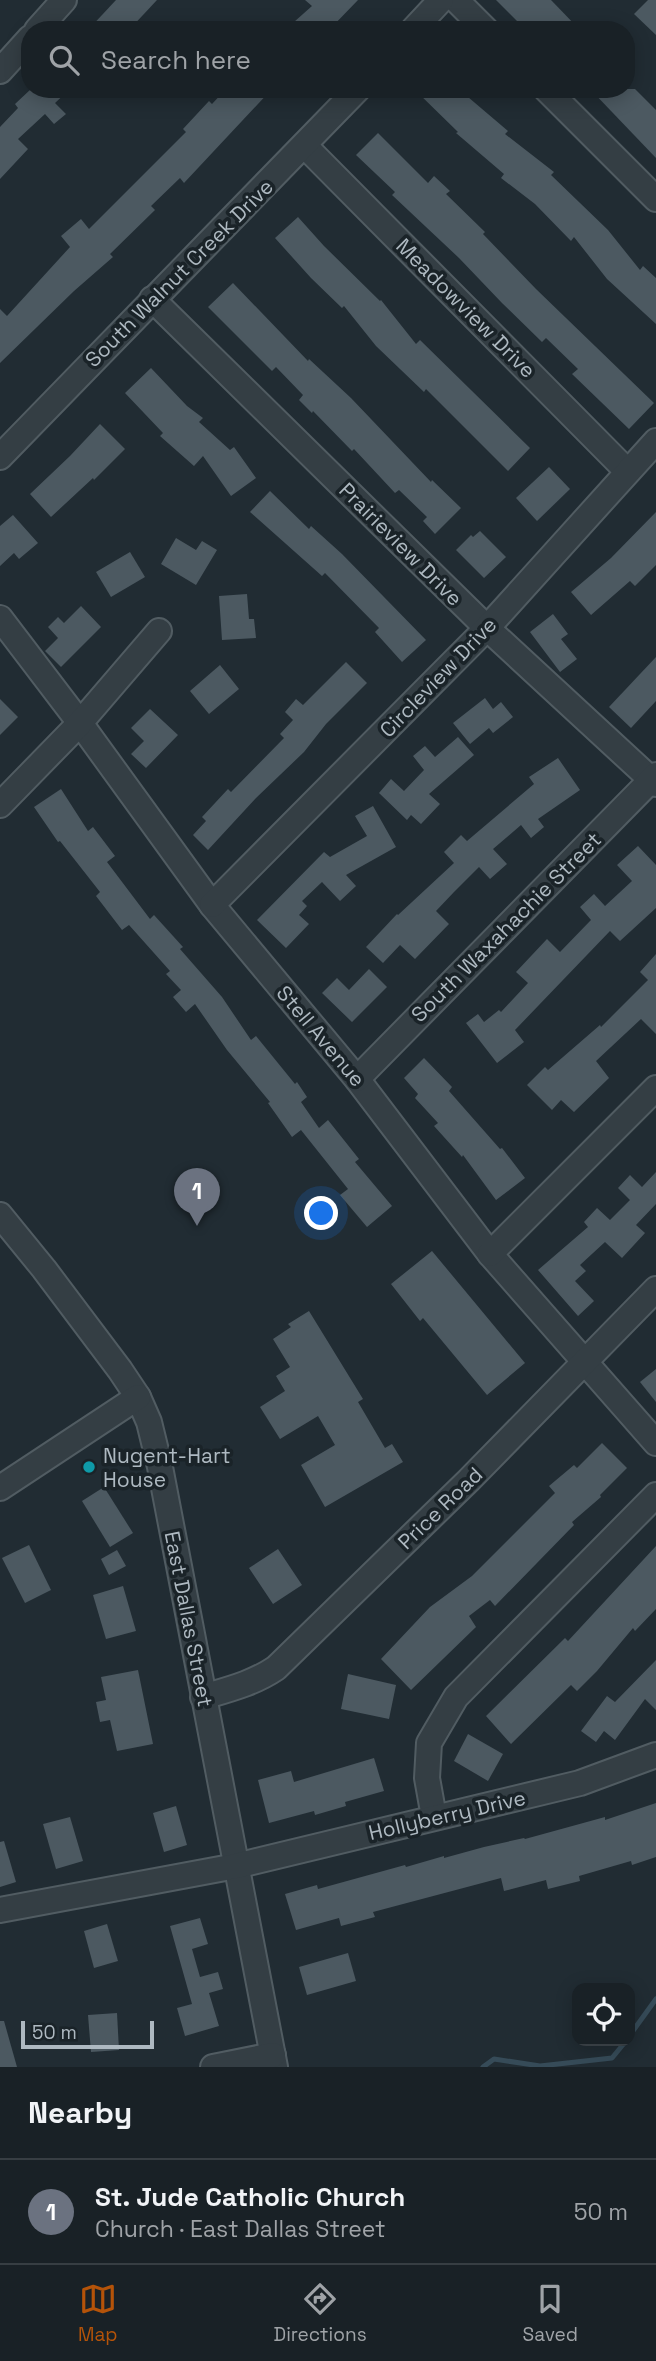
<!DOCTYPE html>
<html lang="en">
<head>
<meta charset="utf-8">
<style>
	:root { --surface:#192126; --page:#22292e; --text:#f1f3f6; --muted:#9fa3a7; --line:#373e43; --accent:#b45309 }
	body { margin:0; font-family:"Space Grotesk",sans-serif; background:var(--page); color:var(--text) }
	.controls { position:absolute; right:21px; bottom:21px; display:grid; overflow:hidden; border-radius:14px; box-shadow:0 4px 18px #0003 }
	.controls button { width:63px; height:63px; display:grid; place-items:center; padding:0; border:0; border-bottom:2px solid var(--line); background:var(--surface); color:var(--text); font:35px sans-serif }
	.scale { position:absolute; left:21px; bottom:18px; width:133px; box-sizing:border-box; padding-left:7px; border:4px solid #aeb9c1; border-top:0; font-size:19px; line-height:24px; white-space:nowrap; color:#aeb9c1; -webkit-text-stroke:5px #1a2328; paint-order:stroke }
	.you { position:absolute; left:322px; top:1214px; width:24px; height:24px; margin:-18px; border:5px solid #fff; border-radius:50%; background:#1a73e8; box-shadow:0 0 0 10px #1a73e833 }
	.badge { display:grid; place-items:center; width:46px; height:46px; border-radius:50%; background:var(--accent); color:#fff; font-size:23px; font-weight:700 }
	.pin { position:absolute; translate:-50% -58px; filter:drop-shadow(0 2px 4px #0008) }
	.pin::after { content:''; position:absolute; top:37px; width:24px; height:21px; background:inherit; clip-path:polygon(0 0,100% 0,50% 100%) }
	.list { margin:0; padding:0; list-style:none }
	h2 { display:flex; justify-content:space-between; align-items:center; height:91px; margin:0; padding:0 28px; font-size:30px }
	h2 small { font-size:23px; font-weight:400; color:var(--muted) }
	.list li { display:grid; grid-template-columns:46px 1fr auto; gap:21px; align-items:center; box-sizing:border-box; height:105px; padding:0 28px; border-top:2px solid var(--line) }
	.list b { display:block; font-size:26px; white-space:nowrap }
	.list p { margin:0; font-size:23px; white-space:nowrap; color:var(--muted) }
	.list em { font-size:23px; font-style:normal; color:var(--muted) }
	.icon { flex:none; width:38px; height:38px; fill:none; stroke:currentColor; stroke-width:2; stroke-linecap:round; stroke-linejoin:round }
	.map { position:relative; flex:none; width:656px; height:2067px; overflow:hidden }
	.search { position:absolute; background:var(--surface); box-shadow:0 4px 18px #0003; left:21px; right:21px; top:21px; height:77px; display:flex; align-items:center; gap:18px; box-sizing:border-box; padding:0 24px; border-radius:28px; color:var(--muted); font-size:26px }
	.sheet { height:196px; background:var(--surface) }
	nav { display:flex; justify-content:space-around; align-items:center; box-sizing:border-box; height:98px; border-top:2px solid var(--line); background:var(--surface); font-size:19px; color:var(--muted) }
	nav a { display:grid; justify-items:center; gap:4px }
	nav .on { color:var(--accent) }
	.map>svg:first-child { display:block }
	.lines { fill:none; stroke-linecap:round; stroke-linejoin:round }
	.stream { stroke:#364b58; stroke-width:5 }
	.building { fill:#4c5961 }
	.minor-casing { stroke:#515c62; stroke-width:28 }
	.minor { stroke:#343e44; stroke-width:24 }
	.culture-dot { fill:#0f9aa8; stroke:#1a2328; stroke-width:2.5 }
	.labels { text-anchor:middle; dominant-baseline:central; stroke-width:7; stroke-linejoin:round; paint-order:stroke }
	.street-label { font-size:21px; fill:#aeb9c1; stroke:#1a2328 }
	.poi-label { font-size:21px; fill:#aeb9c1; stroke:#1a2328; text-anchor:start }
</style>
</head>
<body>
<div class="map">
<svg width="656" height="2067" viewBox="0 0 656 2067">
	<rect width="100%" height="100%" fill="#212c33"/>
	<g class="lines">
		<!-- stream -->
		<g class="stream">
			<path d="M 630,2035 L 656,1999"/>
			<path d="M 483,2067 L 494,2059 L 540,2066 L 612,2058 L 626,2041"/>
		</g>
	</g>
	<!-- building -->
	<g class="building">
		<path d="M 116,0 L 157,0 L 129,30 L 88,30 Z"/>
		<path d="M 305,0 L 358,0 L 329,30 L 285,30 L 312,6 Z"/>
		<path d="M 496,0 L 551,0 L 580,30 L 526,30 Z"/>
		<path d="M 648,0 L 656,0 L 656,35 L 634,14 Z"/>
		<path d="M 31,89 L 70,89 L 55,103 L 66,114 L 54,124 L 45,114 L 18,139 L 28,149 L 0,179 L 0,127 L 18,108 L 15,104 Z"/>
		<path d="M 226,89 L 272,89 L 184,183 L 180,178 L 151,206 L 155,210 L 110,254 L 113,257 L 74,291 L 0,363 L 0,309 L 7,316 L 70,247 L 61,236 L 81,219 L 89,229 L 186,132 L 183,129 L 209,101 L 212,104 Z"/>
		<path d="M 414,89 L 475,89 L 468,97 L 508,131 L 505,134 L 554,172 L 551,175 L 608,230 L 640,270 L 643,266 L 656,278 L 656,324 L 607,279 L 574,237 L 571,241 L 535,204 L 501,178 L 504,174 L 456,133 L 458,132 Z"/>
		<path d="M 590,89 L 635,89 L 656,110 L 656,158 Z"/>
		<path d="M 378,133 L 428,183 L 434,176 L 450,191 L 446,194 L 485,232 L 483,234 L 536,289 L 654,403 L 629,429 L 572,374 L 578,369 L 546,338 L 542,342 L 502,303 L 459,258 L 392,195 L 395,192 L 356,155 Z"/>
		<path d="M 298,217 L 324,246 L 380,301 L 381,300 L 416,344 L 420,340 L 530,448 L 508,471 L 426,389 L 424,392 L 376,346 L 344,306 L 342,308 L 311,278 L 275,238 Z"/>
		<path d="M 233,283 L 308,361 L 309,359 L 351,398 L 431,482 L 432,480 L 461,508 L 435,534 L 423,521 L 427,517 L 399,490 L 395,493 L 354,449 L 352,451 L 313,411 L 312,413 L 299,400 L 303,395 L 276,367 L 272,371 L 208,307 Z"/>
		<path d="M 151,368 L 187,406 L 203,418 L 199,422 L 230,450 L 234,447 L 256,478 L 231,496 L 203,456 L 194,466 L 160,436 L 163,433 L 125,393 Z"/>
		<path d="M 100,424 L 125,449 L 94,480 L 93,478 L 51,517 L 30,494 L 70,456 Z"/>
		<path d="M 549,467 L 570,489 L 537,521 L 516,498 Z"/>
		<path d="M 270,491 L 309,529 L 311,526 L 342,554 L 426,640 L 402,662 L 375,632 L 379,628 L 325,573 L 322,576 L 250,512 Z"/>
		<path d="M 656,512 L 656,565 L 635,586 L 630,581 L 591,615 L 571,592 L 611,558 Z"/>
		<path d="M 13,515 L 38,543 L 19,559 L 14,553 L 0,566 L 0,526 Z"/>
		<path d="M 480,531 L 506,557 L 484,578 L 456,550 L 471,535 L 473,537 Z"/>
		<path d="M 176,538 L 196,550 L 202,541 L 217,550 L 196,585 L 161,564 Z"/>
		<path d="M 130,552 L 145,577 L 111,597 L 96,572 Z"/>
		<path d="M 247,594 L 249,619 L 254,619 L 256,638 L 222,640 L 219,596 Z"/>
		<path d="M 81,606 L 101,627 L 61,667 L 45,651 L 58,638 L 48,627 L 58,617 L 64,623 Z"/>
		<path d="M 553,614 L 568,634 L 561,639 L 577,659 L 560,672 L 530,632 Z"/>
		<path d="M 656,657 L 656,701 L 631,728 L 609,707 Z"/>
		<path d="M 346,662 L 367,683 L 326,724 L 304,752 L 256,798 L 208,850 L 193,835 L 206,821 L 202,817 L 228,789 L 231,792 L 284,738 L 280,734 L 293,720 L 285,712 L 296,699 L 303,705 Z"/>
		<path d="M 220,665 L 239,689 L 209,714 L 190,691 Z"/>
		<path d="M 485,698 L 493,709 L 501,702 L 513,717 L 493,733 L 489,728 L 470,744 L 453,723 Z"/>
		<path d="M 0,699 L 18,717 L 0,735 Z"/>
		<path d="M 150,709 L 178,735 L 146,768 L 131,754 L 144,741 L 131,728 Z"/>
		<path d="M 458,737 L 474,755 L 429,794 L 440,804 L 421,824 L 411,815 L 407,820 L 379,793 L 391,779 L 404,791 L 424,770 L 413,756 L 425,746 L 435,757 Z"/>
		<path d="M 558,758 L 580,790 L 538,819 L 544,827 L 531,838 L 521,825 L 493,849 L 507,864 L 490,879 L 479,867 L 454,892 L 436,911 L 449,924 L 415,959 L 400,945 L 383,963 L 366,947 L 397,914 L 398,915 L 454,863 L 444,852 L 461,835 L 467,841 L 534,784 L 529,777 Z"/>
		<path d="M 61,789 L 88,831 L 93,827 L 115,856 L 107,862 L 150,919 L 154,915 L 183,947 L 180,949 L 222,997 L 251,1040 L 256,1036 L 295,1084 L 297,1082 L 307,1097 L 301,1102 L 319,1128 L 328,1120 L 359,1159 L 355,1162 L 392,1206 L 367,1227 L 340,1195 L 348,1189 L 301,1130 L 292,1137 L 268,1103 L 270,1102 L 227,1050 L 195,1004 L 186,1012 L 173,997 L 181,990 L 166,974 L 170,971 L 129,925 L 122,930 L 96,896 L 100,892 L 60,841 L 58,842 L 34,807 Z"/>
		<path d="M 373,806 L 396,847 L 346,875 L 356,886 L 340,901 L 322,882 L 302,901 L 307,906 L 299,915 L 309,924 L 286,948 L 257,920 L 324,852 L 330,857 L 367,836 L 355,816 Z"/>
		<path d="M 638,846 L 656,865 L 656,908 L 620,941 L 610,931 L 515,1030 L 524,1042 L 497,1063 L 466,1023 L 478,1014 L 484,1022 L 499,1010 L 501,1012 L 528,983 L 516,972 L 547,939 L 560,952 L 591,920 L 580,907 L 594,894 L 605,906 L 632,881 L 617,865 Z"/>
		<path d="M 656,954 L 656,1034 L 641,1019 L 596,1061 L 609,1078 L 574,1112 L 561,1100 L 552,1110 L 527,1085 L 545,1067 L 548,1070 L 600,1025 L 601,1027 L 648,980 L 640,972 Z"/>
		<path d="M 369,969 L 387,987 L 352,1022 L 322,993 L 337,978 L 349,990 Z"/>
		<path d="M 424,1058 L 452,1087 L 449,1091 L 500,1149 L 502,1148 L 525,1178 L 496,1200 L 463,1155 L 462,1157 L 434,1126 L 438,1123 L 415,1098 L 418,1094 L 404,1078 Z"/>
		<path d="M 656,1172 L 656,1204 L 636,1225 L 645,1233 L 622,1258 L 605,1242 L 580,1265 L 586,1271 L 575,1281 L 594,1301 L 578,1316 L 538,1270 L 588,1227 L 584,1222 L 597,1208 L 610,1220 L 630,1200 L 618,1188 L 630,1175 L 642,1187 Z"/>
		<path d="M 432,1251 L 525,1363 L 487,1395 L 423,1318 L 420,1321 L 391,1284 Z"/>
		<path d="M 309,1311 L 363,1399 L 358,1402 L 385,1448 L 392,1444 L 403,1462 L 325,1507 L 301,1465 L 335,1445 L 318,1416 L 280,1439 L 260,1407 L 285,1391 L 276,1376 L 290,1367 L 273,1339 L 291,1327 L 288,1324 Z"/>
		<path d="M 656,1369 L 656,1402 L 640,1382 Z"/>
		<path d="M 602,1443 L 627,1468 L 600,1495 L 601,1497 L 572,1522 L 574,1525 L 495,1606 L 490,1600 L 469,1616 L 476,1627 L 411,1690 L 381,1659 L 430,1607 L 472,1576 L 555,1493 L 549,1486 L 574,1465 L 577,1468 Z"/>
		<path d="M 104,1487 L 133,1533 L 110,1547 L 82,1501 Z"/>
		<path d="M 29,1545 L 51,1590 L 25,1603 L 2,1558 Z"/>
		<path d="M 656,1546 L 656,1609 L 635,1631 L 633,1628 L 597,1671 L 577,1691 L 571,1685 L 511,1744 L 486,1716 L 565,1638 L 568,1641 Z"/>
		<path d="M 278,1549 L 302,1585 L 273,1604 L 249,1568 Z"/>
		<path d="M 117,1550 L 126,1566 L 109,1575 L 101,1559 Z"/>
		<path d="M 123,1586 L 136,1631 L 106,1639 L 93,1595 Z"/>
		<path d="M 656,1660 L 656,1710 L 645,1699 L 615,1740 L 604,1731 L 596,1742 L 581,1731 L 607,1696 L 615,1702 Z"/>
		<path d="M 138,1670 L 153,1744 L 117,1751 L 110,1720 L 100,1722 L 96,1702 L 106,1700 L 101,1677 Z"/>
		<path d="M 348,1674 L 396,1685 L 389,1719 L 341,1709 Z"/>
		<path d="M 468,1734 L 503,1754 L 488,1781 L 454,1761 Z"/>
		<path d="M 374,1758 L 384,1791 L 345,1802 L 346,1806 L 315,1815 L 314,1811 L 269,1823 L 258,1780 L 291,1771 L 294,1782 Z"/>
		<path d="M 656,1803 L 656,1857 L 632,1865 L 631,1861 L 579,1876 L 580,1881 L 548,1889 L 546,1880 L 504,1891 L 501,1878 L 373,1912 L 375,1917 L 341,1926 L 339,1918 L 296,1930 L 285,1894 L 317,1885 L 318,1889 L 405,1865 L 406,1867 L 444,1856 L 444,1858 L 484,1847 L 524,1838 L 525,1839 L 605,1817 L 605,1820 Z"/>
		<path d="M 176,1806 L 187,1845 L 164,1852 L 153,1813 Z"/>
		<path d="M 70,1817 L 83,1861 L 56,1869 L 43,1824 Z"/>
		<path d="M 4,1841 L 16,1882 L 0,1887 L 0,1842 Z"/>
		<path d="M 200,1918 L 208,1944 L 192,1949 L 200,1977 L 218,1972 L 223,1989 L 209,1993 L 219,2026 L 185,2036 L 177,2008 L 192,2004 L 170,1926 Z"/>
		<path d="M 107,1924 L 118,1961 L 94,1968 L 84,1931 Z"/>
		<path d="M 348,1953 L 356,1981 L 307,1995 L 299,1967 Z"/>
		<path d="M 117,2013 L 119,2050 L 91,2052 L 88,2015 Z"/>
		<path d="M 0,2021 L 4,2021 L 17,2067 L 0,2067 Z"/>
	</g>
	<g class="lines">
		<defs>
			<g id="minor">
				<path d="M 456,0 L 486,30"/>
				<path d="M 37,30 L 64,0"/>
				<path d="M 413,30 L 441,0"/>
				<path d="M 0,71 L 30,38"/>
				<path d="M 546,89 L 656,199"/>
				<path d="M 305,146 L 627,471"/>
				<path d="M 152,299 L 487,628 L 656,784"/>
				<path d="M 0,457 L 358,89"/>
				<path d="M 0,618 L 80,723 L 212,905 L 357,1079 L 490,1254 L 656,1443"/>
				<path d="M 0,805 L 80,723 L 159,631"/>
				<path d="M 212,905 L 487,628 L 656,441"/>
				<path d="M 357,1079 L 656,775"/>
				<path d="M 0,1215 L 44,1269 L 120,1370 L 138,1397 L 149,1422 L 160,1467 L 275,2067"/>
				<path d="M 490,1254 L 656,1088"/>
				<path d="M 0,1488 L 138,1397"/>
				<path d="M 203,1697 C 230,1689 254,1683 276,1668 L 469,1480 L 656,1289"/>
				<path d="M 434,1817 L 427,1778 L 429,1743 L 456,1697 L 656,1495"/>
				<path d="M 0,1910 L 236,1866 L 580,1783 L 656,1755"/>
				<path d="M 213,2067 L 273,2055"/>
			</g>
		</defs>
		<!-- minor casing -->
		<use href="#minor" class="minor-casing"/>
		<!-- minor -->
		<use href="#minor" class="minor"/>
	</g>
	<!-- markers -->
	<circle class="culture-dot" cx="89" cy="1467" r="7"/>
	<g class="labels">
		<!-- street labels -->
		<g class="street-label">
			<text transform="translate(179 273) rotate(-45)">South Walnut Creek Drive</text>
			<text transform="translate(466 308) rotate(45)">Meadowview Drive</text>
			<text transform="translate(401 544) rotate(45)">Prairieview Drive</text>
			<text transform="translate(438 677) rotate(-46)">Circleview Drive</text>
			<text transform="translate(506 927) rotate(-45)">South Waxahachie Street</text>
			<text transform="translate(321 1036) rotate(50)">Stell Avenue</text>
			<text transform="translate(440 1508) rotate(-44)">Price Road</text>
			<text transform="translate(189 1619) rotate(79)">East Dallas Street</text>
			<text transform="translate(447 1815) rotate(-13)">Hollyberry Drive</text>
		</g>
		<!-- poi labels -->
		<g class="poi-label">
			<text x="103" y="1455">Nugent-Hart<tspan x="103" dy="24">House</tspan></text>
		</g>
	</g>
</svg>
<div class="controls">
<button><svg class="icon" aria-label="locate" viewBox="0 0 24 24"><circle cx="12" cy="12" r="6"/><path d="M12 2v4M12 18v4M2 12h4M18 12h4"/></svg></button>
</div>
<div class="scale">50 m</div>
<div class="you"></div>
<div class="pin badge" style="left:197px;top:1226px;background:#6b7280">1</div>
<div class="search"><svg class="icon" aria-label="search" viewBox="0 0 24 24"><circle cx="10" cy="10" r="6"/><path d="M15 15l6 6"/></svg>Search here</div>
</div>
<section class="sheet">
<h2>Nearby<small></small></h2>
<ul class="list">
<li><span class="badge" style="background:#6b7280">1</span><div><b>St. Jude Catholic Church</b><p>Church · East Dallas Street</p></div><em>50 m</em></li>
</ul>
</section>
<nav>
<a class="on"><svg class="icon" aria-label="map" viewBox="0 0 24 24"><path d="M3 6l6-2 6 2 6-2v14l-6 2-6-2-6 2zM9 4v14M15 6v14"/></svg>Map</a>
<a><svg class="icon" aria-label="directions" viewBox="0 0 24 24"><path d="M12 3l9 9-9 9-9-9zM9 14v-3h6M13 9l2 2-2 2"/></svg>Directions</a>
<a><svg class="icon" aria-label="saved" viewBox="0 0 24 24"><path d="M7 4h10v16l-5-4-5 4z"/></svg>Saved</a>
</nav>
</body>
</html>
